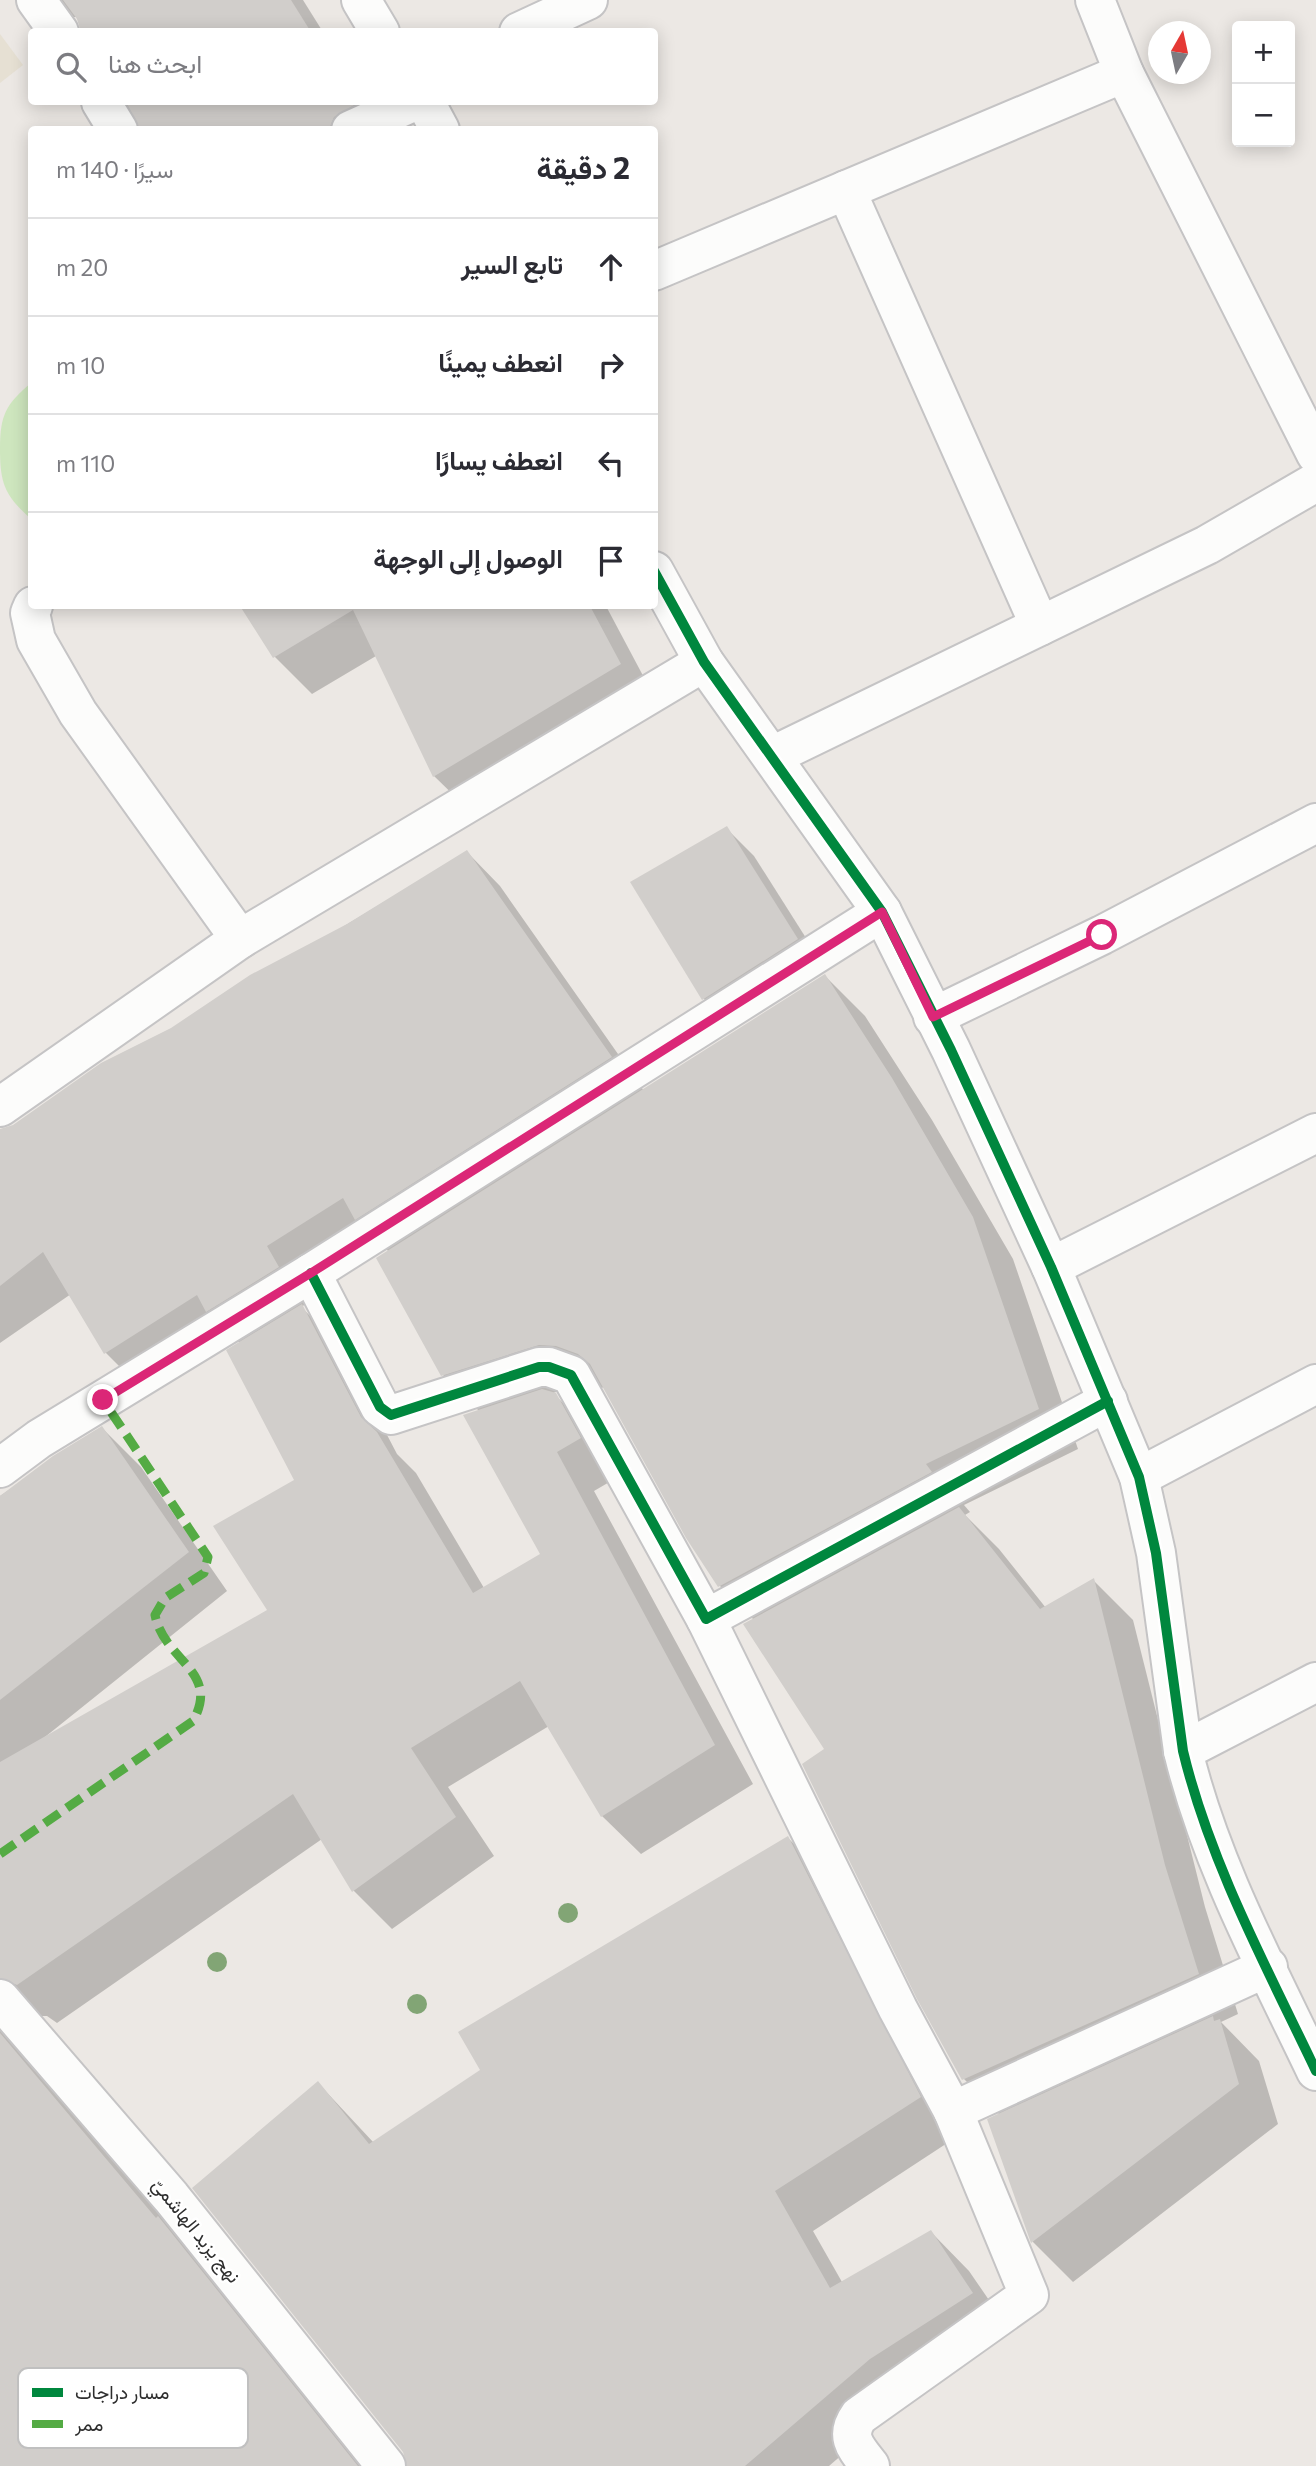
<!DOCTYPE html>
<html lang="ar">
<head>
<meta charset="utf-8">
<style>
	:root { --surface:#fff; --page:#f7f7f7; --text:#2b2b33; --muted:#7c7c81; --line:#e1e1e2 }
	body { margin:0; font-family:Commissioner,Vazirmatn,sans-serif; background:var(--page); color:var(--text); direction:rtl }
	.controls { position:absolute; right:21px; top:21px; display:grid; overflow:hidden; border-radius:7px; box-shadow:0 4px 18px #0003 }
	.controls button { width:63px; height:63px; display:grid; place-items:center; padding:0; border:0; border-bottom:2px solid var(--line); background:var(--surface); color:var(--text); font:35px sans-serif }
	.compass { position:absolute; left:1148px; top:21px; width:63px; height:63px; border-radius:50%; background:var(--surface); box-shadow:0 4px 18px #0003; rotate:9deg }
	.stop { position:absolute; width:21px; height:21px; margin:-16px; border:5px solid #db2777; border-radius:50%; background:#fff }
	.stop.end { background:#db2777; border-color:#fff; box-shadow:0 2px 7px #0008 }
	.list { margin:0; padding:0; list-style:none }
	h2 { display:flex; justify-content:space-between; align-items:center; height:91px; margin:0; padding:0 28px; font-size:30px }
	h2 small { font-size:23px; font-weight:400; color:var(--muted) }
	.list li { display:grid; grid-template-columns:46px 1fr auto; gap:21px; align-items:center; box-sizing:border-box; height:98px; padding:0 28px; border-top:2px solid var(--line) }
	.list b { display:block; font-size:26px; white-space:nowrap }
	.list em { font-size:23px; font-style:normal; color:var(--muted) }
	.icon { flex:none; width:38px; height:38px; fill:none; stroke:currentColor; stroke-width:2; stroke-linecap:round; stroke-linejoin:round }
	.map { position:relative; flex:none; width:1316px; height:2466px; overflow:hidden; direction:ltr }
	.search { position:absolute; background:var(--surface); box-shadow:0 4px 18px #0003; left:28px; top:28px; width:630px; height:77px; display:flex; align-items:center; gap:18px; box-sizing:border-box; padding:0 24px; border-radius:7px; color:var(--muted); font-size:26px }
	.panel { position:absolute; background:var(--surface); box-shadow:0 4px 18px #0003; left:28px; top:126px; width:630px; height:483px; border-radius:7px; direction:rtl }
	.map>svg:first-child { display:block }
	.education { fill:#e6e0d3 }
	.green { fill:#cee6be }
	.shadow { fill:#0003; fill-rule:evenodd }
	.building { fill:#d1cecb }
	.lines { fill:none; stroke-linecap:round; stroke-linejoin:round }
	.minor-casing { stroke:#c5c4c5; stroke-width:42 }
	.minor { stroke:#fcfcfb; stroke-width:38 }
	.quiet { stroke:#54ab44; stroke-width:9; stroke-dasharray:18 9; stroke-linecap:butt }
	.cycleway-casing { stroke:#fff; stroke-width:15 }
	.cycleway { stroke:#00873e; stroke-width:10 }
	.tree { fill:#82a575 }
	.route { stroke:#db2777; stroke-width:9 }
	.labels { text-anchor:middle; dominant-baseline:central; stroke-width:5; stroke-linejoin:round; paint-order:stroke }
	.street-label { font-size:19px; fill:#2e2e2e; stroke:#fff }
	.key { fill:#fff; stroke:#c0c0c0; stroke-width:2 }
	.key-label { font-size:19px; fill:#2e2e2e }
</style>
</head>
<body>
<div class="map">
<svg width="1316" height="2466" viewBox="0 0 1316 2466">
	<rect width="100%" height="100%" fill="#ece8e4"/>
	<!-- education -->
	<path class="education" d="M 0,34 L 23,65 L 0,83 Z"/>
	<!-- green -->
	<path class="green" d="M 31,383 L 31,519 C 4,495 0,483 0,448 C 0,415 6,404 31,383 Z"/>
	<!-- shadow -->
	<g class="shadow">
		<path d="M 50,0 L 303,0 L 323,32 L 82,32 L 77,17 L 67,17 Z"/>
		<path d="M 120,102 L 367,102 L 385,130 L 141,130 L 137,118 Z"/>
		<path d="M 242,606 L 606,606 L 657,702 L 472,813 L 434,776 L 376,656 L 312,694 L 275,657 Z"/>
		<path d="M 726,828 L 754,856 L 825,968 L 732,1027 L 704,999 Z"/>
		<path d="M 467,852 L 500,886 L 644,1091 L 825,976 L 865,1016 L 932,1120 L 1013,1259 L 1078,1449 L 964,1505 L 970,1512 L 965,1515 L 999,1549 L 1046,1608 L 1093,1580 L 1133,1620 L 1205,1907 L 1238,2014 L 1221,2022 L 1259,2061 L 1278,2124 L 1073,2282 L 1033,2242 L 989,2120 L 1000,2115 L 964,2079 L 827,1749 L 754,1620 L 720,1586 L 687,1537 L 605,1388 L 580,1384 L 553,1393 L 594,1434 L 618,1477 L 594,1491 L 753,1784 L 641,1854 L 602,1816 L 549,1726 L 448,1787 L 494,1856 L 392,1929 L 354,1891 L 322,1839 L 57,2023 L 47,2016 L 35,2016 L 17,2032 L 18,2051 L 197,2257 L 364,2466 L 0,2466 L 0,1496 L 102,1428 L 141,1467 L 227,1591 L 35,1745 L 269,1611 L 296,1481 L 241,1344 L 227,1331 L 139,1386 L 106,1353 L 71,1294 L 0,1343 L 0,1130 L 13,1126 ZM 372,1234 L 389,1252 L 443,1375 L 479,1411 L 543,1555 L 484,1588 L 416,1473 L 397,1454 L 340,1345 L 301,1307 L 311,1301 Z"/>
		<path d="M 788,1838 L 827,1877 L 958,2136 L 813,2231 L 842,2282 L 931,2232 L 969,2271 L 1011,2332 L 909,2397 L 829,2466 L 409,2466 L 318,2083 L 374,2143 L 483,2070 Z"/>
	</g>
	<!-- building -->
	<g class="building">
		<path d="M 63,0 L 291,0 L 311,32 L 81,32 L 77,19 Z"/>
		<path d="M 126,102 L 355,102 L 356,104 L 334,117 L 329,130 L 140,130 Z"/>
		<path d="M 240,606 L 590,606 L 621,664 L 433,777 L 353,610 L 273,658 Z"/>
		<path d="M 727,826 L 798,939 L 702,1000 L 630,882 Z"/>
		<path d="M 467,850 L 612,1057 L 355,1220 L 343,1198 L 267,1246 L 279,1267 L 206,1312 L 197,1295 L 104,1354 L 43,1252 L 0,1286 L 0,1129 L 13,1125 L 101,1063 L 171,1028 L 250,975 L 347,924 Z"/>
		<path d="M 825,974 L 892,1078 L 973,1217 L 1039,1409 L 926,1464 L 932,1472 L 718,1587 L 686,1538 L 590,1364 L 578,1354 L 556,1346 L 539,1345 L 441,1376 L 376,1258 Z"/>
		<path d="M 302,1304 L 361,1417 L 377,1432 L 473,1593 L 540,1554 L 463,1415 L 542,1389 L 556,1393 L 581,1438 L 557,1452 L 715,1745 L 601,1817 L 520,1681 L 411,1748 L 456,1817 L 352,1892 L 293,1794 L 17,1985 L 0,1978 L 0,1762 L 267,1610 L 213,1526 L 294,1480 L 226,1350 Z"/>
		<path d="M 102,1426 L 189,1552 L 0,1700 L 0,1496 L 53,1456 Z"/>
		<path d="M 959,1507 L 1040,1609 L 1094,1578 L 1165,1865 L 1199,1974 L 962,2080 L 917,1999 L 802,1764 L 824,1749 L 743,1624 Z"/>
		<path d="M 788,1836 L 921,2097 L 775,2191 L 830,2288 L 931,2230 L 973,2293 L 870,2359 L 745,2466 L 407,2466 L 403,2452 L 192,2188 L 318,2081 L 369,2144 L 480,2070 L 458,2032 Z"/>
		<path d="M 1213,2016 L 1214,2021 L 1220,2019 L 1239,2084 L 1031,2243 L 987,2119 Z"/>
		<path d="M 0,2033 L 156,2218 L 158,2216 L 358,2466 L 0,2466 Z"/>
	</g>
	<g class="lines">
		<defs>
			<g id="minor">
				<path d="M 36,0 L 59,32"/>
				<path d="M 361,0 L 380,32"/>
				<path d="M 1095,0 L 1124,73 L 1316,454"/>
				<path d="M 519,32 L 588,0"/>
				<path d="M 101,102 L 118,130"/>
				<path d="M 425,102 L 440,130"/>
				<path d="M 351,130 L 413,102"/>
				<path d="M 846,190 L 1040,626"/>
				<path d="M 654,271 L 1124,73"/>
				<path d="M 654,571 L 704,662 L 882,912 L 951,1050 L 1051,1267 L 1139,1477 L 1156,1553 L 1183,1751 C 1210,1863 1267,1968 1316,2071"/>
				<path d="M 772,756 L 1207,545 L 1316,482"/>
				<path d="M 240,939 L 704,662"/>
				<path d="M 933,1017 L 1102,935 L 1316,823"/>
				<path d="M 0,1107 L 240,939 L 78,713 L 36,640 L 30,613 L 33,606"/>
				<path d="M 1051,1267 L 1316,1133"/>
				<path d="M 311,1273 L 380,1407 L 391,1415 L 539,1367 L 549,1367 L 571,1375 L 706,1619 L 1108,1401"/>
				<path d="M 0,1468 L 39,1439 L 311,1273 L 882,912"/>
				<path d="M 1139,1477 L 1316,1384"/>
				<path d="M 706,1619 L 898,2009 L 953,2111 L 1268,1967"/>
				<path d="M 1183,1751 L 1316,1682"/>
				<path d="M 0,1999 L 171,2197 L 386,2466"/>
				<path d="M 870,2466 C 856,2448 844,2437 859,2416 L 1029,2295 L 953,2111"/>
			</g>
		</defs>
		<!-- minor casing -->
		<use href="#minor" class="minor-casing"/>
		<!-- minor -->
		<use href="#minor" class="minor"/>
		<!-- quiet -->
		<path class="quiet" d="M 0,1854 L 193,1721 C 221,1671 164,1661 155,1615 L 165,1598 L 204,1573 L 208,1557 L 103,1400"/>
		<defs>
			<g id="cycleway">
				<path d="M 654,571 L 704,662 L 882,912 L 951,1050 L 1051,1267 L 1139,1477 L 1156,1553 L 1183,1751 C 1210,1863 1267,1968 1316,2071"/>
				<path d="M 311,1273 L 380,1407 L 391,1415 L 539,1367 L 549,1367 L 571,1375 L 706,1619 L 1108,1401"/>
			</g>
		</defs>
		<!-- cycleway casing -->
		<use href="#cycleway" class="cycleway-casing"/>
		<!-- cycleway -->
		<use href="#cycleway" class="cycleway"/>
	</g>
	<!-- trees -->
	<g class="tree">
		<circle cx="568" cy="1913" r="10"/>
		<circle cx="217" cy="1962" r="10"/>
		<circle cx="417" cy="2004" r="10"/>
	</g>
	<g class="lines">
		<!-- route -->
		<path class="route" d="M 103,1400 L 311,1273 L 882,912 L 933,1017 L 1102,935"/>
	</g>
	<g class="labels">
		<!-- street labels -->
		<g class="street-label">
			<text transform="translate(197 2230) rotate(51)">نهج يزيد الهاشميّ</text>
		</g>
	</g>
	<!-- legend -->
	<rect x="18" y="2368" width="230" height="80" rx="10" class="key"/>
	<rect x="32" y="2388" width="31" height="9" fill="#00873e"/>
	<rect x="32" y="2420" width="31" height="8" fill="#54ab44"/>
	<g class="key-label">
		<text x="75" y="2399">مسار دراجات</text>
		<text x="75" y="2431">ممر</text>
	</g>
</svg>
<div class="controls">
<button>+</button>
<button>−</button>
</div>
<svg class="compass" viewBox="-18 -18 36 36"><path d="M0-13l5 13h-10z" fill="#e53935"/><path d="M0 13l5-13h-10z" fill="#7c7c81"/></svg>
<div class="stop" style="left:1102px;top:935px"></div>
<div class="stop end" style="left:103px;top:1400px"></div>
<div class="search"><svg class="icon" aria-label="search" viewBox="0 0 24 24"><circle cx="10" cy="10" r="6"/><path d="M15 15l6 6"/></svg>ابحث هنا</div>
<section class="panel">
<h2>2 دقيقة<small>سيرًا · 140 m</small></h2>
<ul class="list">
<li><svg class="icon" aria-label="ahead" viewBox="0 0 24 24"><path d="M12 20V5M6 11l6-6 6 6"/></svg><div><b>تابع السير</b></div><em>20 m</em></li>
<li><svg class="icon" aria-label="right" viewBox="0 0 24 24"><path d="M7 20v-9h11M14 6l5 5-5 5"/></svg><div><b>انعطف يمينًا</b></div><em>10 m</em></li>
<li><svg class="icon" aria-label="left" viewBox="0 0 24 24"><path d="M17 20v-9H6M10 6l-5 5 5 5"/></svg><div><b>انعطف يسارًا</b></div><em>110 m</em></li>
<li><svg class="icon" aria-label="arrive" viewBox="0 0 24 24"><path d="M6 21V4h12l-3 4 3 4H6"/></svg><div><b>الوصول إلى الوجهة</b></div></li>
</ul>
</section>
</div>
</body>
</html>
